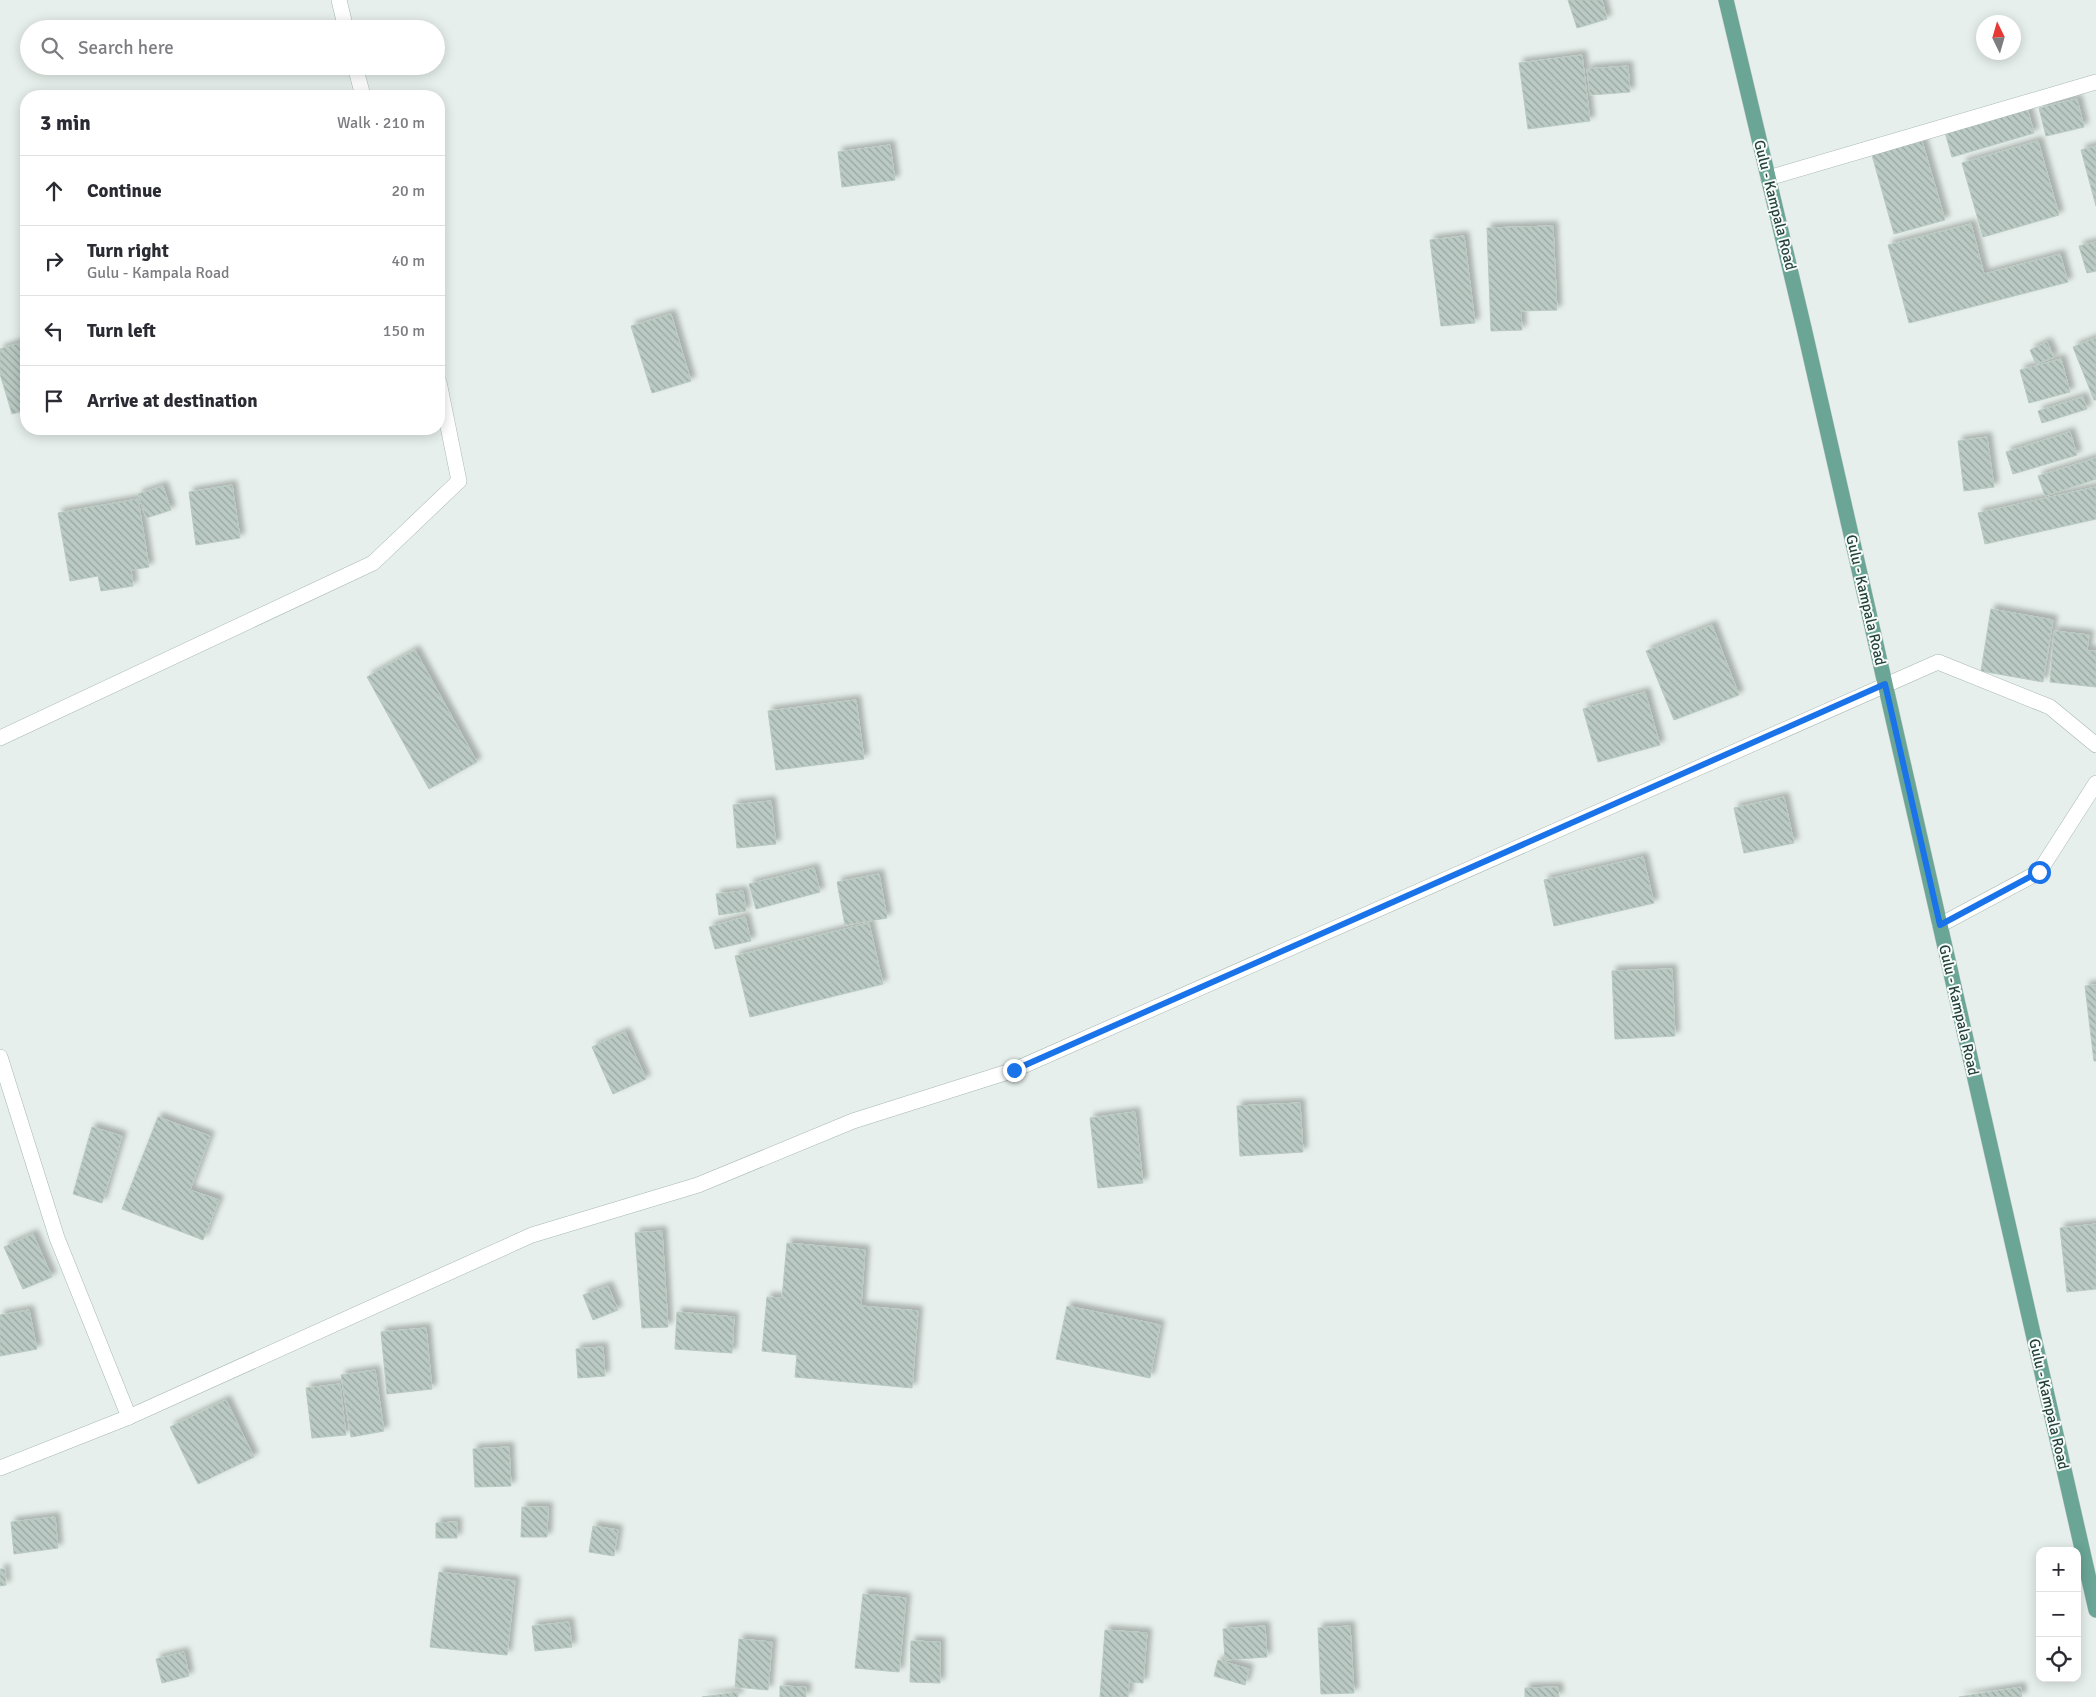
<!DOCTYPE html>
<html lang="en">
<head>
<meta charset="utf-8">
<style>
	:root { --surface:#fff; --page:#f2f2f3; --text:#2b2b33; --muted:#7c7c81; --line:#e1e1e2 }
	body { margin:0; font-family:Signika,sans-serif; background:var(--page); color:var(--text) }
	.controls { position:absolute; right:15px; bottom:15px; display:grid; overflow:hidden; border-radius:10px; box-shadow:0 2px 12px #0003 }
	.controls button { width:45px; height:45px; display:grid; place-items:center; padding:0; border:0; border-bottom:1px solid var(--line); background:var(--surface); color:var(--text); font:25px sans-serif }
	.compass { position:absolute; left:1976px; top:15px; width:45px; height:45px; border-radius:50%; background:var(--surface); box-shadow:0 2px 12px #0003; rotate:355deg }
	.stop { position:absolute; width:15px; height:15px; margin:-11px; border:4px solid #1a73e8; border-radius:50%; background:#fff }
	.stop.end { background:#1a73e8; border-color:#fff; box-shadow:0 1px 5px #0008 }
	.list { margin:0; padding:0; list-style:none }
	h2 { display:flex; justify-content:space-between; align-items:center; height:65px; margin:0; padding:0 20px; font-size:21px }
	h2 small { font-size:16px; font-weight:400; color:var(--muted) }
	.list li { display:grid; grid-template-columns:32px 1fr auto; gap:15px; align-items:center; box-sizing:border-box; height:70px; padding:0 20px; border-top:1px solid var(--line) }
	.list b { display:block; font-size:19px; white-space:nowrap }
	.list p { margin:0; font-size:16px; white-space:nowrap; color:var(--muted) }
	.list em { font-size:16px; font-style:normal; color:var(--muted) }
	.icon { flex:none; width:28px; height:28px; fill:none; stroke:currentColor; stroke-width:2; stroke-linecap:round; stroke-linejoin:round }
	.map { position:relative; flex:none; width:2096px; height:1697px; overflow:hidden }
	.search { position:absolute; background:var(--surface); box-shadow:0 2px 12px #0003; left:20px; top:20px; width:425px; height:55px; display:flex; align-items:center; gap:12px; box-sizing:border-box; padding:0 18px; border-radius:28px; color:var(--muted); font-size:19px }
	.panel { position:absolute; background:var(--surface); box-shadow:0 2px 12px #0003; left:20px; top:90px; width:425px; height:345px; border-radius:20px }
	.map>svg:first-child { display:block }
	.building { fill:url(#building-back-hatch); stroke:#b8c9c2; filter:url(#shadow) }
	.lines { fill:none; stroke-linecap:round; stroke-linejoin:round }
	.minor-casing { stroke:#a8b8b2; stroke-width:16 }
	.major-casing { stroke:#c2cac8; stroke-width:16 }
	.minor { stroke:#fff; stroke-width:15 }
	.major { stroke:#6aa596; stroke-width:15 }
	.route { stroke:#1a73e8; stroke-width:6 }
	.labels { text-anchor:middle; dominant-baseline:central; stroke-width:4; stroke-linejoin:round; paint-order:stroke }
	.street-label { font-size:15px; fill:#24423a; stroke:#f7fbf9 }
</style>
</head>
<body>
<div class="map">
<svg width="2096" height="1697" viewBox="0 0 2096 1697">
	<defs>
		<pattern id="building-back-hatch" width="6" height="6" patternUnits="userSpaceOnUse" patternTransform="scale(1.25)"><rect width="6" height="6" fill="#bbcac4"/><path d="M-1 5l2 2M0 0l6 6M5-1l2 2" fill="none" stroke="#98a6a0"/></pattern>
		<filter id="shadow"><feDropShadow dx="4.5" dy="-4.5" stdDeviation="2.5" flood-color="#0004"/></filter>
	</defs>
	<rect width="100%" height="100%" fill="#e6efeb"/>
	<!-- building -->
	<g class="building">
		<path d="M 1568,0 L 1602,0 L 1607,19 L 1577,28 Z"/>
		<path d="M 1582,55 L 1590,121 L 1528,129 L 1519,63 Z"/>
		<path d="M 1628,66 L 1630,92 L 1590,95 L 1587,69 Z"/>
		<path d="M 2077,99 L 2084,127 L 2046,136 L 2039,108 Z"/>
		<path d="M 2027,108 L 2034,133 L 1952,157 L 1945,132 Z"/>
		<path d="M 1922,141 L 1945,220 L 1894,234 L 1872,155 Z"/>
		<path d="M 2038,141 L 2059,215 L 1983,237 L 1962,163 Z"/>
		<path d="M 890,145 L 895,180 L 842,187 L 838,152 Z"/>
		<path d="M 2096,146 L 2096,206 L 2081,150 Z"/>
		<path d="M 1971,224 L 1984,274 L 2060,254 L 2068,282 L 1909,323 L 1888,245 Z"/>
		<path d="M 1553,226 L 1557,310 L 1521,311 L 1522,330 L 1491,331 L 1487,228 Z"/>
		<path d="M 1464,236 L 1475,323 L 1441,326 L 1430,240 Z"/>
		<path d="M 2096,242 L 2096,271 L 2087,273 L 2079,246 Z"/>
		<path d="M 671,314 L 691,381 L 652,393 L 631,326 Z"/>
		<path d="M 2096,338 L 2096,400 L 2094,400 L 2073,347 Z"/>
		<path d="M 26,341 L 26,410 L 12,414 L 0,374 L 0,349 Z"/>
		<path d="M 2047,342 L 2054,357 L 2036,364 L 2030,350 Z"/>
		<path d="M 2061,359 L 2070,392 L 2029,403 L 2020,370 Z"/>
		<path d="M 2083,397 L 2087,409 L 2042,423 L 2038,411 Z"/>
		<path d="M 2070,432 L 2077,455 L 2013,474 L 2006,452 Z"/>
		<path d="M 1987,437 L 1994,487 L 1964,491 L 1958,441 Z"/>
		<path d="M 2096,458 L 2096,479 L 2045,496 L 2038,476 Z"/>
		<path d="M 232,485 L 240,538 L 196,545 L 189,492 Z"/>
		<path d="M 163,486 L 171,510 L 146,518 L 138,494 Z"/>
		<path d="M 2096,487 L 2096,519 L 1985,544 L 1978,513 Z"/>
		<path d="M 138,499 L 149,567 L 131,570 L 133,586 L 101,591 L 98,576 L 70,581 L 58,513 Z"/>
		<path d="M 1991,609 L 2053,620 L 2043,682 L 1981,671 Z"/>
		<path d="M 1712,625 L 1739,695 L 1674,720 L 1646,651 Z"/>
		<path d="M 2054,631 L 2089,635 L 2087,651 L 2096,651 L 2096,687 L 2050,682 Z"/>
		<path d="M 415,650 L 477,762 L 429,789 L 367,677 Z"/>
		<path d="M 1645,692 L 1660,745 L 1598,762 L 1583,709 Z"/>
		<path d="M 856,700 L 864,759 L 776,770 L 768,711 Z"/>
		<path d="M 1784,797 L 1794,843 L 1744,853 L 1734,808 Z"/>
		<path d="M 771,801 L 776,844 L 737,848 L 733,805 Z"/>
		<path d="M 1643,857 L 1654,903 L 1554,926 L 1544,880 Z"/>
		<path d="M 814,868 L 820,892 L 756,909 L 749,884 Z"/>
		<path d="M 879,874 L 887,918 L 845,925 L 837,882 Z"/>
		<path d="M 743,891 L 746,911 L 719,915 L 716,894 Z"/>
		<path d="M 745,917 L 751,941 L 715,949 L 709,927 Z"/>
		<path d="M 869,923 L 883,984 L 750,1017 L 735,956 Z"/>
		<path d="M 1672,969 L 1675,1036 L 1615,1039 L 1612,971 Z"/>
		<path d="M 2096,985 L 2096,1061 L 2094,1061 L 2085,986 Z"/>
		<path d="M 625,1032 L 646,1079 L 613,1094 L 592,1047 Z"/>
		<path d="M 1300,1103 L 1303,1152 L 1240,1156 L 1237,1106 Z"/>
		<path d="M 1135,1112 L 1143,1183 L 1098,1188 L 1090,1118 Z"/>
		<path d="M 158,1117 L 210,1136 L 190,1190 L 219,1200 L 203,1240 L 122,1209 Z"/>
		<path d="M 92,1127 L 122,1136 L 102,1203 L 73,1194 Z"/>
		<path d="M 2096,1224 L 2096,1289 L 2067,1292 L 2060,1228 Z"/>
		<path d="M 662,1231 L 668,1327 L 642,1328 L 635,1233 Z"/>
		<path d="M 33,1234 L 52,1277 L 23,1289 L 4,1247 Z"/>
		<path d="M 787,1243 L 865,1250 L 861,1306 L 918,1311 L 912,1388 L 795,1377 L 797,1355 L 762,1351 L 767,1297 L 782,1298 Z"/>
		<path d="M 608,1286 L 618,1310 L 593,1320 L 583,1295 Z"/>
		<path d="M 1067,1306 L 1160,1325 L 1150,1378 L 1056,1359 Z"/>
		<path d="M 29,1310 L 37,1349 L 0,1356 L 0,1315 Z"/>
		<path d="M 677,1312 L 734,1317 L 732,1353 L 675,1349 Z"/>
		<path d="M 426,1328 L 432,1389 L 387,1394 L 381,1332 Z"/>
		<path d="M 603,1347 L 605,1376 L 578,1378 L 576,1349 Z"/>
		<path d="M 375,1370 L 384,1431 L 351,1437 L 341,1375 Z"/>
		<path d="M 340,1384 L 346,1435 L 312,1438 L 306,1388 Z"/>
		<path d="M 226,1400 L 254,1457 L 198,1484 L 170,1427 Z"/>
		<path d="M 509,1447 L 511,1486 L 475,1487 L 473,1449 Z"/>
		<path d="M 522,1507 L 548,1507 L 547,1537 L 521,1537 Z"/>
		<path d="M 55,1517 L 58,1548 L 14,1554 L 11,1522 Z"/>
		<path d="M 457,1522 L 457,1538 L 436,1538 L 436,1523 Z"/>
		<path d="M 593,1526 L 618,1530 L 614,1556 L 589,1552 Z"/>
		<path d="M 0,1569 L 5,1569 L 6,1585 L 0,1586 Z"/>
		<path d="M 439,1572 L 515,1581 L 507,1655 L 430,1647 Z"/>
		<path d="M 863,1594 L 906,1598 L 899,1672 L 855,1668 Z"/>
		<path d="M 569,1622 L 572,1647 L 535,1651 L 532,1626 Z"/>
		<path d="M 1265,1626 L 1267,1657 L 1225,1660 L 1223,1629 Z"/>
		<path d="M 1350,1626 L 1354,1693 L 1321,1694 L 1318,1628 Z"/>
		<path d="M 1105,1630 L 1147,1633 L 1143,1683 L 1129,1682 L 1128,1697 L 1100,1697 Z"/>
		<path d="M 739,1639 L 772,1642 L 768,1690 L 735,1687 Z"/>
		<path d="M 911,1641 L 940,1642 L 940,1683 L 910,1682 Z"/>
		<path d="M 184,1652 L 189,1676 L 162,1683 L 156,1659 Z"/>
		<path d="M 1218,1660 L 1249,1669 L 1245,1685 L 1214,1676 Z"/>
		<path d="M 780,1686 L 806,1687 L 806,1697 L 780,1697 Z"/>
		<path d="M 1558,1687 L 1559,1697 L 1525,1697 L 1525,1688 Z"/>
		<path d="M 2021,1687 L 2022,1697 L 1959,1697 Z"/>
		<path d="M 738,1692 L 738,1697 L 702,1697 Z"/>
	</g>
	<g class="lines">
		<defs>
			<g id="minor">
				<path d="M 339,0 L 346,29"/>
				<path d="M 355,66 L 363,96"/>
				<path d="M 1768,178 L 2096,82"/>
				<path d="M 0,738 L 373,563 L 459,481 L 439,382"/>
				<path d="M 1940,925 L 2039,872 L 2096,783"/>
				<path d="M 0,1057 L 57,1238 L 129,1417"/>
				<path d="M 0,1468 L 129,1417 L 532,1235 L 698,1185 L 853,1121 L 1014,1070 L 1938,662 L 2050,707 L 2096,745"/>
			</g>
			<path id="major" d="M 1726,0 L 1804,328 L 2096,1610"/>
		</defs>
		<!-- minor casing -->
		<use href="#minor" class="minor-casing"/>
		<!-- major casing -->
		<use href="#major" class="major-casing"/>
		<!-- minor -->
		<use href="#minor" class="minor"/>
		<!-- major -->
		<use href="#major" class="major"/>
	</g>
	<g class="lines">
		<!-- route -->
		<path class="route" d="M 1014,1070 L 1885,684 L 1940,925 L 2039,872"/>
	</g>
	<g class="labels">
		<!-- street labels -->
		<g class="street-label">
			<text transform="translate(1775 205) rotate(76)">Gulu - Kampala Road</text>
			<text transform="translate(1866 600) rotate(77)">Gulu - Kampala Road</text>
			<text transform="translate(1959 1010) rotate(77)">Gulu - Kampala Road</text>
			<text transform="translate(2049 1404) rotate(77)">Gulu - Kampala Road</text>
		</g>
	</g>
</svg>
<div class="controls">
<button>+</button>
<button>−</button>
<button><svg class="icon" aria-label="locate" viewBox="0 0 24 24"><circle cx="12" cy="12" r="6"/><path d="M12 2v4M12 18v4M2 12h4M18 12h4"/></svg></button>
</div>
<svg class="compass" viewBox="-18 -18 36 36"><path d="M0-13l5 13h-10z" fill="#e53935"/><path d="M0 13l5-13h-10z" fill="#7c7c81"/></svg>
<div class="stop" style="left:2039px;top:872px"></div>
<div class="stop end" style="left:1014px;top:1070px"></div>
<div class="search"><svg class="icon" aria-label="search" viewBox="0 0 24 24"><circle cx="10" cy="10" r="6"/><path d="M15 15l6 6"/></svg>Search here</div>
<section class="panel">
<h2>3 min<small>Walk · 210 m</small></h2>
<ul class="list">
<li><svg class="icon" aria-label="ahead" viewBox="0 0 24 24"><path d="M12 20V5M6 11l6-6 6 6"/></svg><div><b>Continue</b></div><em>20 m</em></li>
<li><svg class="icon" aria-label="right" viewBox="0 0 24 24"><path d="M7 20v-9h11M14 6l5 5-5 5"/></svg><div><b>Turn right</b><p>Gulu - Kampala Road</p></div><em>40 m</em></li>
<li><svg class="icon" aria-label="left" viewBox="0 0 24 24"><path d="M17 20v-9H6M10 6l-5 5 5 5"/></svg><div><b>Turn left</b></div><em>150 m</em></li>
<li><svg class="icon" aria-label="arrive" viewBox="0 0 24 24"><path d="M6 21V4h12l-3 4 3 4H6"/></svg><div><b>Arrive at destination</b></div></li>
</ul>
</section>
</div>
</body>
</html>
